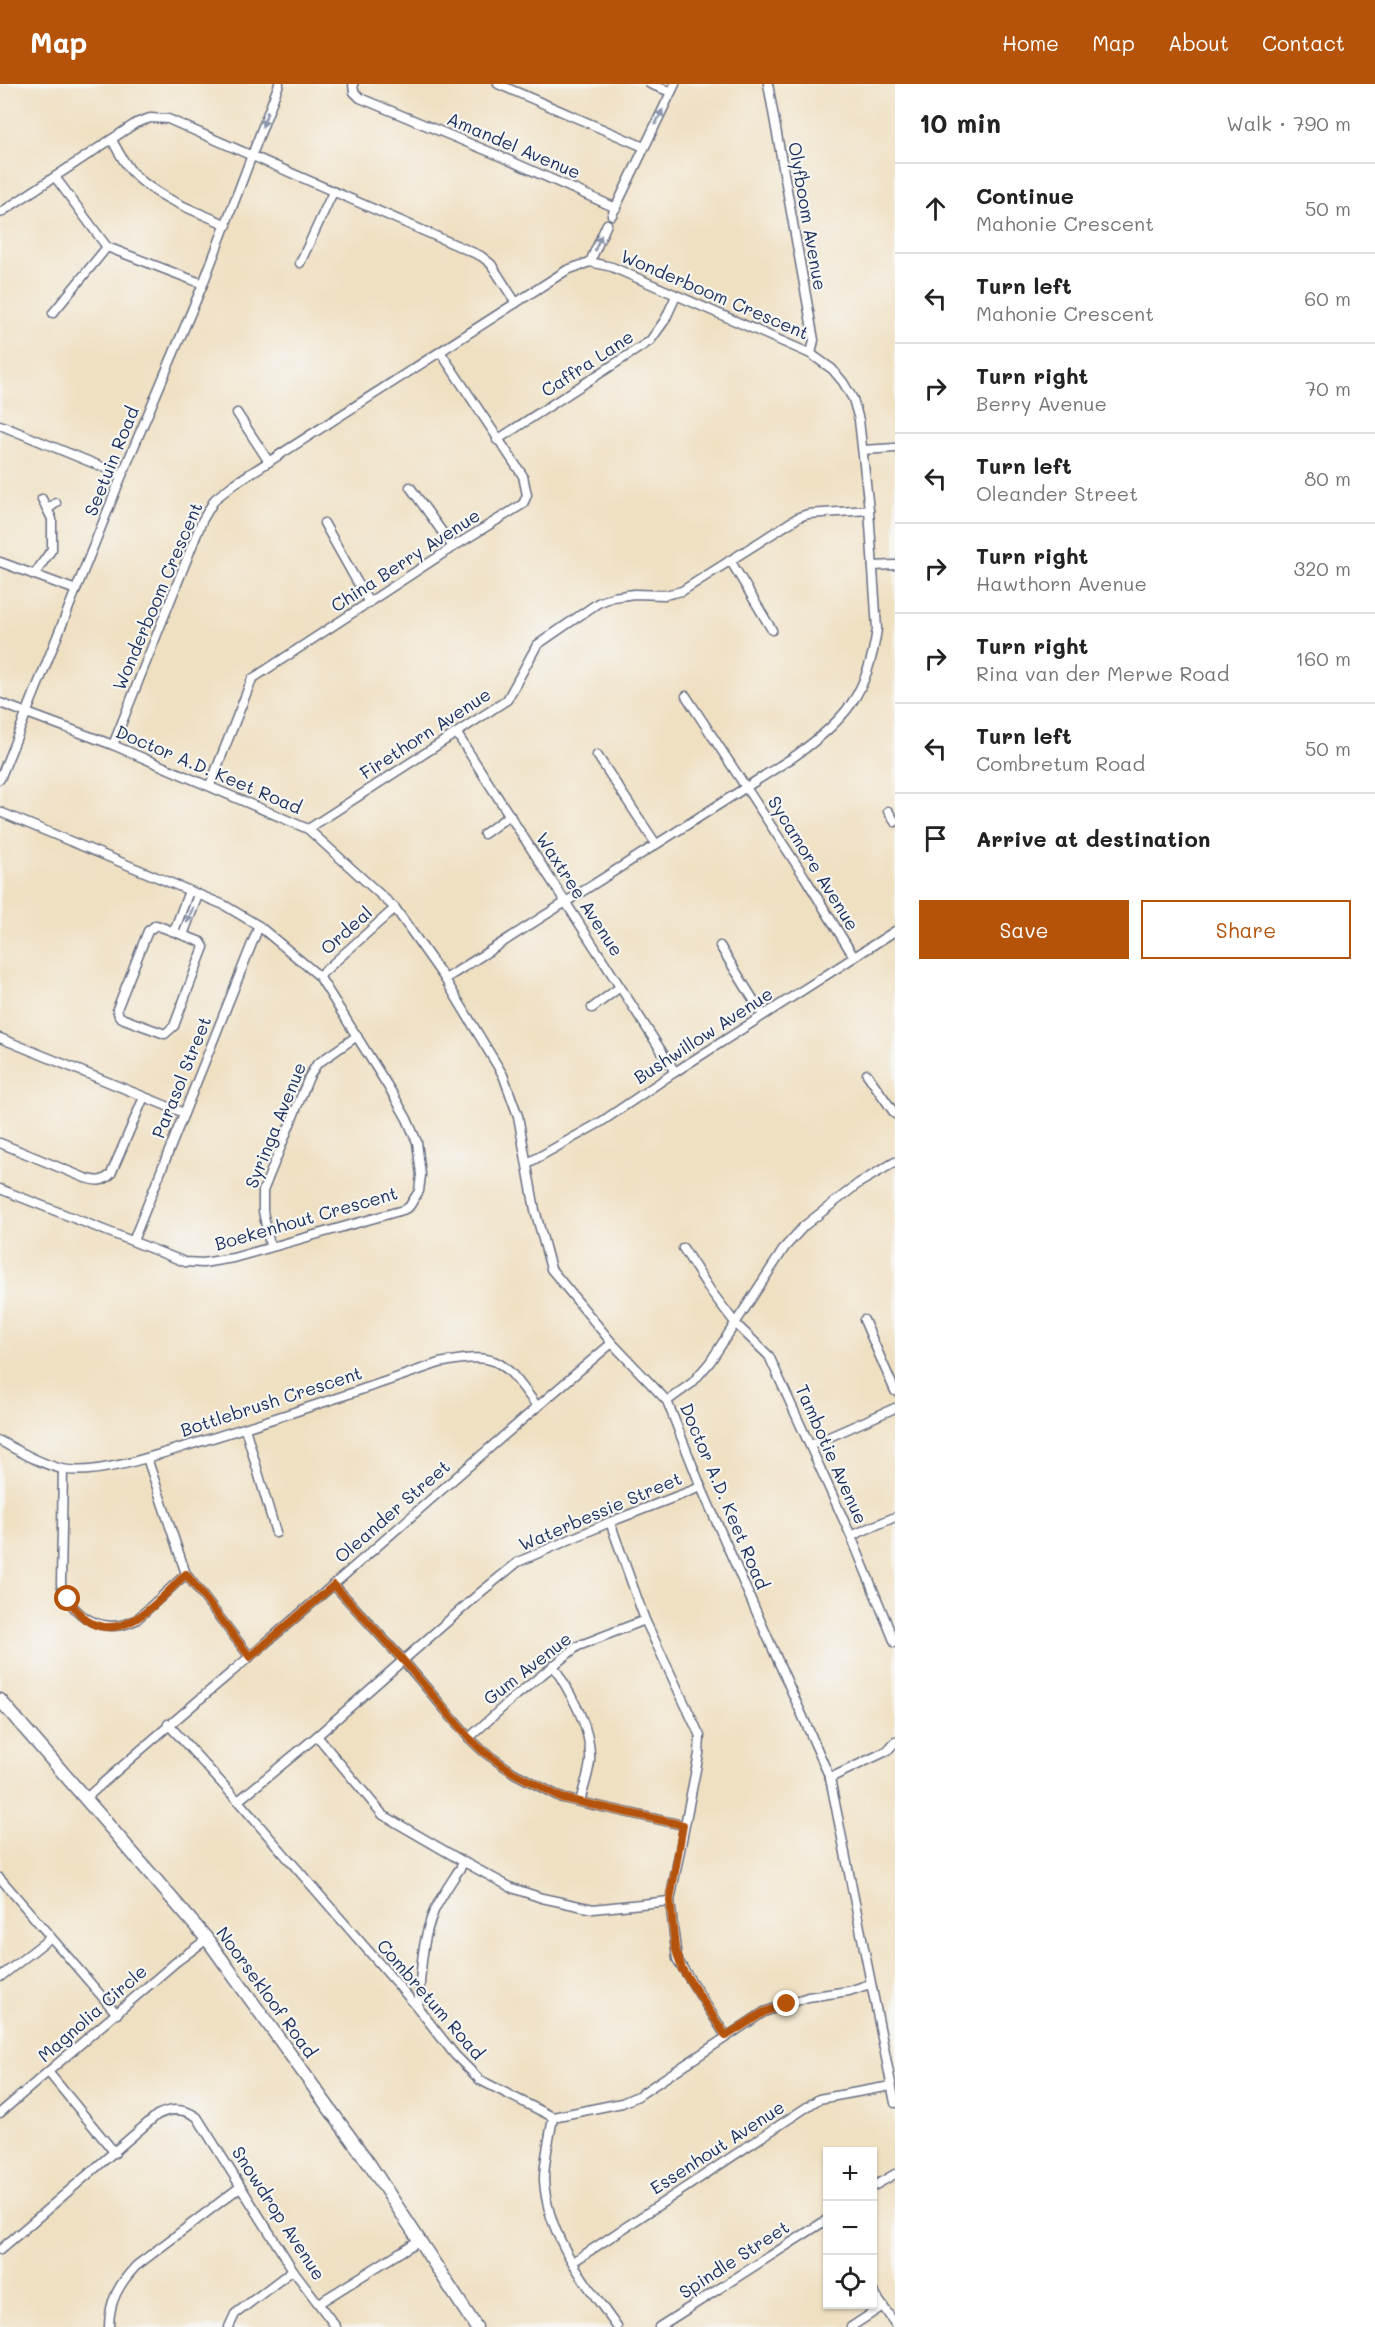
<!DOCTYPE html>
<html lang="en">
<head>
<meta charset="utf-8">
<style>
	:root { --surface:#fff; --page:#f6f6f6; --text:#222; --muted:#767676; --line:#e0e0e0; --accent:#b45309 }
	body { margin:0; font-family:Mali,sans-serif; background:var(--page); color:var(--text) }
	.controls { position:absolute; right:18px; bottom:18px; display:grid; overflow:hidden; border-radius:0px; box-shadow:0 2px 4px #0004 }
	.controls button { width:54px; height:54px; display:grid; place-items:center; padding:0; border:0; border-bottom:2px solid var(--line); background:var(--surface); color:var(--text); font:30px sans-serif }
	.stop { position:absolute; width:18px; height:18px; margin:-14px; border:4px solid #b45309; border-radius:50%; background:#fff }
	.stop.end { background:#b45309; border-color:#fff; box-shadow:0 2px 6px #0008 }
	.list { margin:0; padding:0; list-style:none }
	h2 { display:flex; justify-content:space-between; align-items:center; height:78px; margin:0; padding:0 24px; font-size:26px }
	h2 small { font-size:20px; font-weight:400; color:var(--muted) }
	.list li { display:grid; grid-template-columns:39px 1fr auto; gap:18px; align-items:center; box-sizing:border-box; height:90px; padding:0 24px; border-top:2px solid var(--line) }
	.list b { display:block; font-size:22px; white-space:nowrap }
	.list p { margin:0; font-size:20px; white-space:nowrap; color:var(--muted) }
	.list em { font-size:20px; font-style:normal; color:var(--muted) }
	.actions { display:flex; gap:12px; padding:18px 24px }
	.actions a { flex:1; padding:14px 0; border:2px solid var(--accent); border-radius:0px; text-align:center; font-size:21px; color:var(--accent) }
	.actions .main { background:var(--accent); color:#fff }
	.icon { flex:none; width:33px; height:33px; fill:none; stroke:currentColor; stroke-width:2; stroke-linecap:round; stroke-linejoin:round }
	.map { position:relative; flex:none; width:895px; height:2243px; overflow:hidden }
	header { display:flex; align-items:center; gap:36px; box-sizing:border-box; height:84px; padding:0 30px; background:var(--accent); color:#fff }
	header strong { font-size:28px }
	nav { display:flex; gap:33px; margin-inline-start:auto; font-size:21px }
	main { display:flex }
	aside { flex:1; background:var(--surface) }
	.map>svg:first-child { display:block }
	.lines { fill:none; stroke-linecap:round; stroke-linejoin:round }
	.street-casing { stroke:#666d81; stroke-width:11 }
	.secondary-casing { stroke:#666d81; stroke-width:15 }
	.street { stroke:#fff; stroke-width:8 }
	.secondary { stroke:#fff; stroke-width:12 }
	.oneway { fill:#8d97ae }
	.route { stroke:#b45309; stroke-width:8 }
	.labels { text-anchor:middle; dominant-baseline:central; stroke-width:4.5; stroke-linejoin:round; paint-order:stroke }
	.street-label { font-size:18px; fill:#1b2f5e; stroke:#f6f6f2 }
</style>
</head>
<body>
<header>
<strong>Map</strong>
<nav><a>Home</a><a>Map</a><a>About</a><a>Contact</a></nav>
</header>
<main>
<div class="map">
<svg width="895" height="2243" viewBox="0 0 895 2243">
	<rect width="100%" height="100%" fill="#f6f6f2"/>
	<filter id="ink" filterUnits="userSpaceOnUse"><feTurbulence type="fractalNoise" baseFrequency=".0167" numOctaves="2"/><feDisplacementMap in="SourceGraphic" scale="12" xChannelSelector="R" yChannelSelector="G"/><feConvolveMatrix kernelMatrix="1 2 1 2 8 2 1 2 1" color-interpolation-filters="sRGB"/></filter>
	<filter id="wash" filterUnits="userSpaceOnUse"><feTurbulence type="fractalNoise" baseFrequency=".008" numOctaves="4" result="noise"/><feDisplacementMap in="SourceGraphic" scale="24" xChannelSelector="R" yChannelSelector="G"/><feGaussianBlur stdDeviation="1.35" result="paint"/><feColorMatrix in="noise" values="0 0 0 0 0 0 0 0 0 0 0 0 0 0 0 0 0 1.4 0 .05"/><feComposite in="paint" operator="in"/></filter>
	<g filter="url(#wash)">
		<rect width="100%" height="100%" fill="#f0e0c2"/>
	</g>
	<g filter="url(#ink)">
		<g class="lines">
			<defs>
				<g id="street">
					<path d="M 353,0 L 354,8 L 360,14 L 495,70 L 616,124"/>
					<path d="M 498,0 L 644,63"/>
					<path d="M 650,0 L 671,8"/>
					<path d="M 768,0 L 814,256 L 811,270"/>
					<path d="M 112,56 C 118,67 124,79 132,88 C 156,114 196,127 227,141"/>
					<path d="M 55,93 L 107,163 L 203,200"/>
					<path d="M 0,129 L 136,39 L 150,34 L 168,35 L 481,172 L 491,180 L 516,219"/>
					<path d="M 612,131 L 675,0"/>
					<path d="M 590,178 L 607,140"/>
					<path d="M 300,179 L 333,108"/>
					<path d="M 53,229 L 107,163"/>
					<path d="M 237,329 L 269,378"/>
					<path d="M 0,341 L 122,391"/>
					<path d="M 497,356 L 650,257 L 665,236 L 676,212"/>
					<path d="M 863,366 L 895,364"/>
					<path d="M 410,403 L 453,463"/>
					<path d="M 48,425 L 56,419"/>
					<path d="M 324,439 L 369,519"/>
					<path d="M 730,476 L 772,546"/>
					<path d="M 0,478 L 76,506"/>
					<path d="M 873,482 L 895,481"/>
					<path d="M 34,491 L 52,465 L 52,435 L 42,415"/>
					<path d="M 686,612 L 804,792 L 854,873"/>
					<path d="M 0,619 L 113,661 L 308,745 L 395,824 L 445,895 L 503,991 L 518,1032 L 535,1126 L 551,1185 L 612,1259 L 667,1317 L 701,1403 L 830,1694 L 895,2019"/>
					<path d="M 457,650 L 675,988"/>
					<path d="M 113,661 L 202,437 L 215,415 L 234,400 L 567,186 L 590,178 L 612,183 L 811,270 L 832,285 L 843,298 L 853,315 L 859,336 L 869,426 L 877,545 C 868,610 845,637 792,674 L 445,895"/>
					<path d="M 597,671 L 656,760"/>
					<path d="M 0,695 L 122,391 L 203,200 L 279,0"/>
					<path d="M 210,701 L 252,595 L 453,463 L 523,420 L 527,411 L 523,392 L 441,269"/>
					<path d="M 888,727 L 895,738"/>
					<path d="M 0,728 L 224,821 L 259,842 L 319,892 L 394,1012 L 407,1035 L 417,1058 L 421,1091 L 419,1107 L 409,1123 L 403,1126 L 233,1174 L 203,1179 L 185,1178 L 0,1105"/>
					<path d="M 308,745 L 507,616 L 537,561 L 598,519 L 613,513 L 634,510 L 665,511 L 682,507 L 799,433 L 808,430 L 869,426"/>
					<path d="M 484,750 L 510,731"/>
					<path d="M 156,841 L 201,858 L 204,863 L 174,942 L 165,950 L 124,935 L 119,932 L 117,925 L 148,847 Z"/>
					<path d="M 174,847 L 189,807"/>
					<path d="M 183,851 L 198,811"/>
					<path d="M 720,862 L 763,931"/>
					<path d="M 319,892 L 395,824"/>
					<path d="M 592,924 L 620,903"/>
					<path d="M 0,954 L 184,1029"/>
					<path d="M 867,990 L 895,1030"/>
					<path d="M 0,1059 L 85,1094 C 96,1097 102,1099 111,1090 L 144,1013"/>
					<path d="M 528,1079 L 601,1038 L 675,988 L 895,847"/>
					<path d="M 133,1157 L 259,842"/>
					<path d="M 270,1162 L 263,1127 L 263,1107 L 309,993 L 317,980 L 357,952"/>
					<path d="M 683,1164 L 710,1206 L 736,1240 L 769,1272 L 851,1452 L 895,1559"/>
					<path d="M 864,1236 L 895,1307"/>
					<path d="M 667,1317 L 692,1299 L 710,1278 L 785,1163 L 804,1142 L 859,1099 L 895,1078"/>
					<path d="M 245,1344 L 276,1449"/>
					<path d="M 0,1357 C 19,1367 41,1380 62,1385 C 95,1393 163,1369 196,1359 C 278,1334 359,1307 439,1279 C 500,1267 502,1276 537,1322"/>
					<path d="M 811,1361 L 895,1324"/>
					<path d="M 147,1374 L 186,1490 L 250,1573"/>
					<path d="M 63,1386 L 61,1500 C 72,1533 103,1552 136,1536 L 186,1490"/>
					<path d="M 610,1438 L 645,1536 L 700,1652 L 699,1670 L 670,1817 L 677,1875 L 726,1952"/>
					<path d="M 851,1452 L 895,1433"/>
					<path d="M 334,1501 L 402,1575 L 469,1654 L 484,1668 L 514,1689 L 562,1714 L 683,1741"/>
					<path d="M 553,1581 C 570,1609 592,1643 590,1677 C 589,1690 583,1705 580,1718"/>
					<path d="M 168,1640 L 238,1717 L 418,1924 L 455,1971 L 480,1996 L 553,2033 L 622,2019 L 638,2012 L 764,1928 L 808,1913 L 849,1907 L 870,1900"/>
					<path d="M 317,1652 L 383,1731 L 464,1778 L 512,1804 L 542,1814 L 593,1825 L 670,1817"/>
					<path d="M 469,1654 L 513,1614 L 578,1562 L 645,1536"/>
					<path d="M 830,1694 L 887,1667 L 895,1658"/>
					<path d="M 85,1715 C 166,1642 251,1573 333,1501 C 426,1420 518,1338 612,1259"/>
					<path d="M 238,1717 L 317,1652 L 481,1508 L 518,1478 L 610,1438 L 701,1403"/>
					<path d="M 0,1794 L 117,1930"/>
					<path d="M 0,1893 L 50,1854"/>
					<path d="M 418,1924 C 421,1892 421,1857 434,1827 C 442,1810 454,1794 464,1778"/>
					<path d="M 49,1989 L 115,2069"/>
					<path d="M 0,2029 L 176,1878 L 207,1855"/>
					<path d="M 553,2033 C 550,2053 544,2075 544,2096 C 547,2153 586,2199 617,2243"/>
					<path d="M 872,2103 L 895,2090"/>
					<path d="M 0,2166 L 157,2031 C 171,2024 184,2024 197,2033 L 293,2186 L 336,2243"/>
					<path d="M 573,2178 L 819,2015 L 891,2002"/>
					<path d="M 872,2206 L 895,2240"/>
					<path d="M 319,2219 L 418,2157"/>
					<path d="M 109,2243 C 109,2217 119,2200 136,2182 L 240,2103"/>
					<path d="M 229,2243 L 235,2230 L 293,2186"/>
					<path d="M 659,2243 L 828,2135"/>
					<path d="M 851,2243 L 883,2222"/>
				</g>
				<path id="secondary" d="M 0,1616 L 207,1855 L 370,2081 L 476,2243"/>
			</defs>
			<!-- street casing -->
			<use href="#street" class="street-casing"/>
			<!-- secondary casing -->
			<use href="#secondary" class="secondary-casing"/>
			<!-- street -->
			<use href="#street" class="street"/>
			<!-- secondary -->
			<use href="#secondary" class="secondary"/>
		</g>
		<!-- one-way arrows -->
		<defs><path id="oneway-solid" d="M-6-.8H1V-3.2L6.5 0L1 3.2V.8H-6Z" transform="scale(1.5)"/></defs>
		<g class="oneway">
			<use href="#oneway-solid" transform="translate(659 33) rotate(-64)"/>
			<use href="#oneway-solid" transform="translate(265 35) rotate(109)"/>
			<use href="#oneway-solid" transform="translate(598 159) rotate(-67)"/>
			<use href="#oneway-solid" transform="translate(190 831) rotate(112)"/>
		</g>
	</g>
	<g class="lines" filter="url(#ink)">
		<!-- route -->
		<path class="route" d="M 68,1515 C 74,1523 81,1534 91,1539 C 129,1557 162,1512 186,1490 L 250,1573 L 334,1501 L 402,1575 L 469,1654 L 484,1668 L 514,1689 L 562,1714 L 683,1741 L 670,1816 L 675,1863 L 682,1885 L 726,1952 L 764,1928 L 787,1920"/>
	</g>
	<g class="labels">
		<!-- street labels -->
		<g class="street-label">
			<text transform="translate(514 61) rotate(23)">Amandel Avenue</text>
			<text transform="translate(808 132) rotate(80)">Olyfboom Avenue</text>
			<text transform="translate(715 210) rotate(23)">Wonderboom Crescent</text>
			<text transform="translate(587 279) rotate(-33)">Caffra Lane</text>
			<text transform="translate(111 377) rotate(-68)">Seetuin Road</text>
			<text transform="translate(405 476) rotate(-33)">China Berry Avenue</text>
			<text transform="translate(157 512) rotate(-67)">Wonderboom Crescent</text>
			<text transform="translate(425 649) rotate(-33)">Firethorn Avenue</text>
			<text transform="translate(209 685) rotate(23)">Doctor A.D. Keet Road</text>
			<text transform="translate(814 779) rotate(58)">Sycamore Avenue</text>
			<text transform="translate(580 810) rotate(57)">Waxtree Avenue</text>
			<text transform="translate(346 846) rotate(-42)">Ordeal</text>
			<text transform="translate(703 951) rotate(-33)">Bushwillow Avenue</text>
			<text transform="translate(181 993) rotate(-68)">Parasol Street</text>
			<text transform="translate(275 1041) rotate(-68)">Syringa Avenue</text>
			<text transform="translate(306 1134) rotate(-16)">Boekenhout Crescent</text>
			<text transform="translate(271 1317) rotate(-18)">Bottlebrush Crescent</text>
			<text transform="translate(832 1370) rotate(66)">Tambotie Avenue</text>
			<text transform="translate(725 1412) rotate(67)">Doctor A.D. Keet Road</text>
			<text transform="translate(392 1427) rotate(-41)">Oleander Street</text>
			<text transform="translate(600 1427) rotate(-23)">Waterbessie Street</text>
			<text transform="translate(527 1584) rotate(-38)">Gum Avenue</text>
			<text transform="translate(267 1908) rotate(54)">Noorsekloof Road</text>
			<text transform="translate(431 1915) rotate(49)">Combretum Road</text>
			<text transform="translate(92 1929) rotate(-41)">Magnolia Circle</text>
			<text transform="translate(717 2063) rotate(-33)">Essenhout Avenue</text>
			<text transform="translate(279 2129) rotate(57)">Snowdrop Avenue</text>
			<text transform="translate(734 2175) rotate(-33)">Spindle Street</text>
		</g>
	</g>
</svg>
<div class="controls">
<button>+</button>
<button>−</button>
<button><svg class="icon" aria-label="locate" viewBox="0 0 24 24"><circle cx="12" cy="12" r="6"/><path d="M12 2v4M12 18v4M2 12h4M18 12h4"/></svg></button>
</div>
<div class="stop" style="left:68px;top:1515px"></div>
<div class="stop end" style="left:787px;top:1920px"></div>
</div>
<aside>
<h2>10 min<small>Walk · 790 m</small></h2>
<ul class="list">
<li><svg class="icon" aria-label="ahead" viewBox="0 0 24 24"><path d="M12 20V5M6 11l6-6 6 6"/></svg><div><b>Continue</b><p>Mahonie Crescent</p></div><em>50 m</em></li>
<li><svg class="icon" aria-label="left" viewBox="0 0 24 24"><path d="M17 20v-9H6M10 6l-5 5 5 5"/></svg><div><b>Turn left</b><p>Mahonie Crescent</p></div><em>60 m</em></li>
<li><svg class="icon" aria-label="right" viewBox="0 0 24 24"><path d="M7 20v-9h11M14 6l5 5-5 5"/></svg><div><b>Turn right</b><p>Berry Avenue</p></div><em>70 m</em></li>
<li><svg class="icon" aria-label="left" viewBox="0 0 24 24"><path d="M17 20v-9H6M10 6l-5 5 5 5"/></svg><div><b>Turn left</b><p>Oleander Street</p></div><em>80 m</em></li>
<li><svg class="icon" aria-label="right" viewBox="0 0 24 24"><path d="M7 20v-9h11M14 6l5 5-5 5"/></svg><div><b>Turn right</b><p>Hawthorn Avenue</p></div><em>320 m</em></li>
<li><svg class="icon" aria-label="right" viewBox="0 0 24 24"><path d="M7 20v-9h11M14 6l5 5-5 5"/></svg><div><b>Turn right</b><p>Rina van der Merwe Road</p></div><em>160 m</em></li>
<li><svg class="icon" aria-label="left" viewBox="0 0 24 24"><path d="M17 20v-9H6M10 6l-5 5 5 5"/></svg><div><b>Turn left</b><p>Combretum Road</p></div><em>50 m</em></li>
<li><svg class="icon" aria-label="arrive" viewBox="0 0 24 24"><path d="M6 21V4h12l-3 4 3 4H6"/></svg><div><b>Arrive at destination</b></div></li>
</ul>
<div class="actions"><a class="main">Save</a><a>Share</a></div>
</aside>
</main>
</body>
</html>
